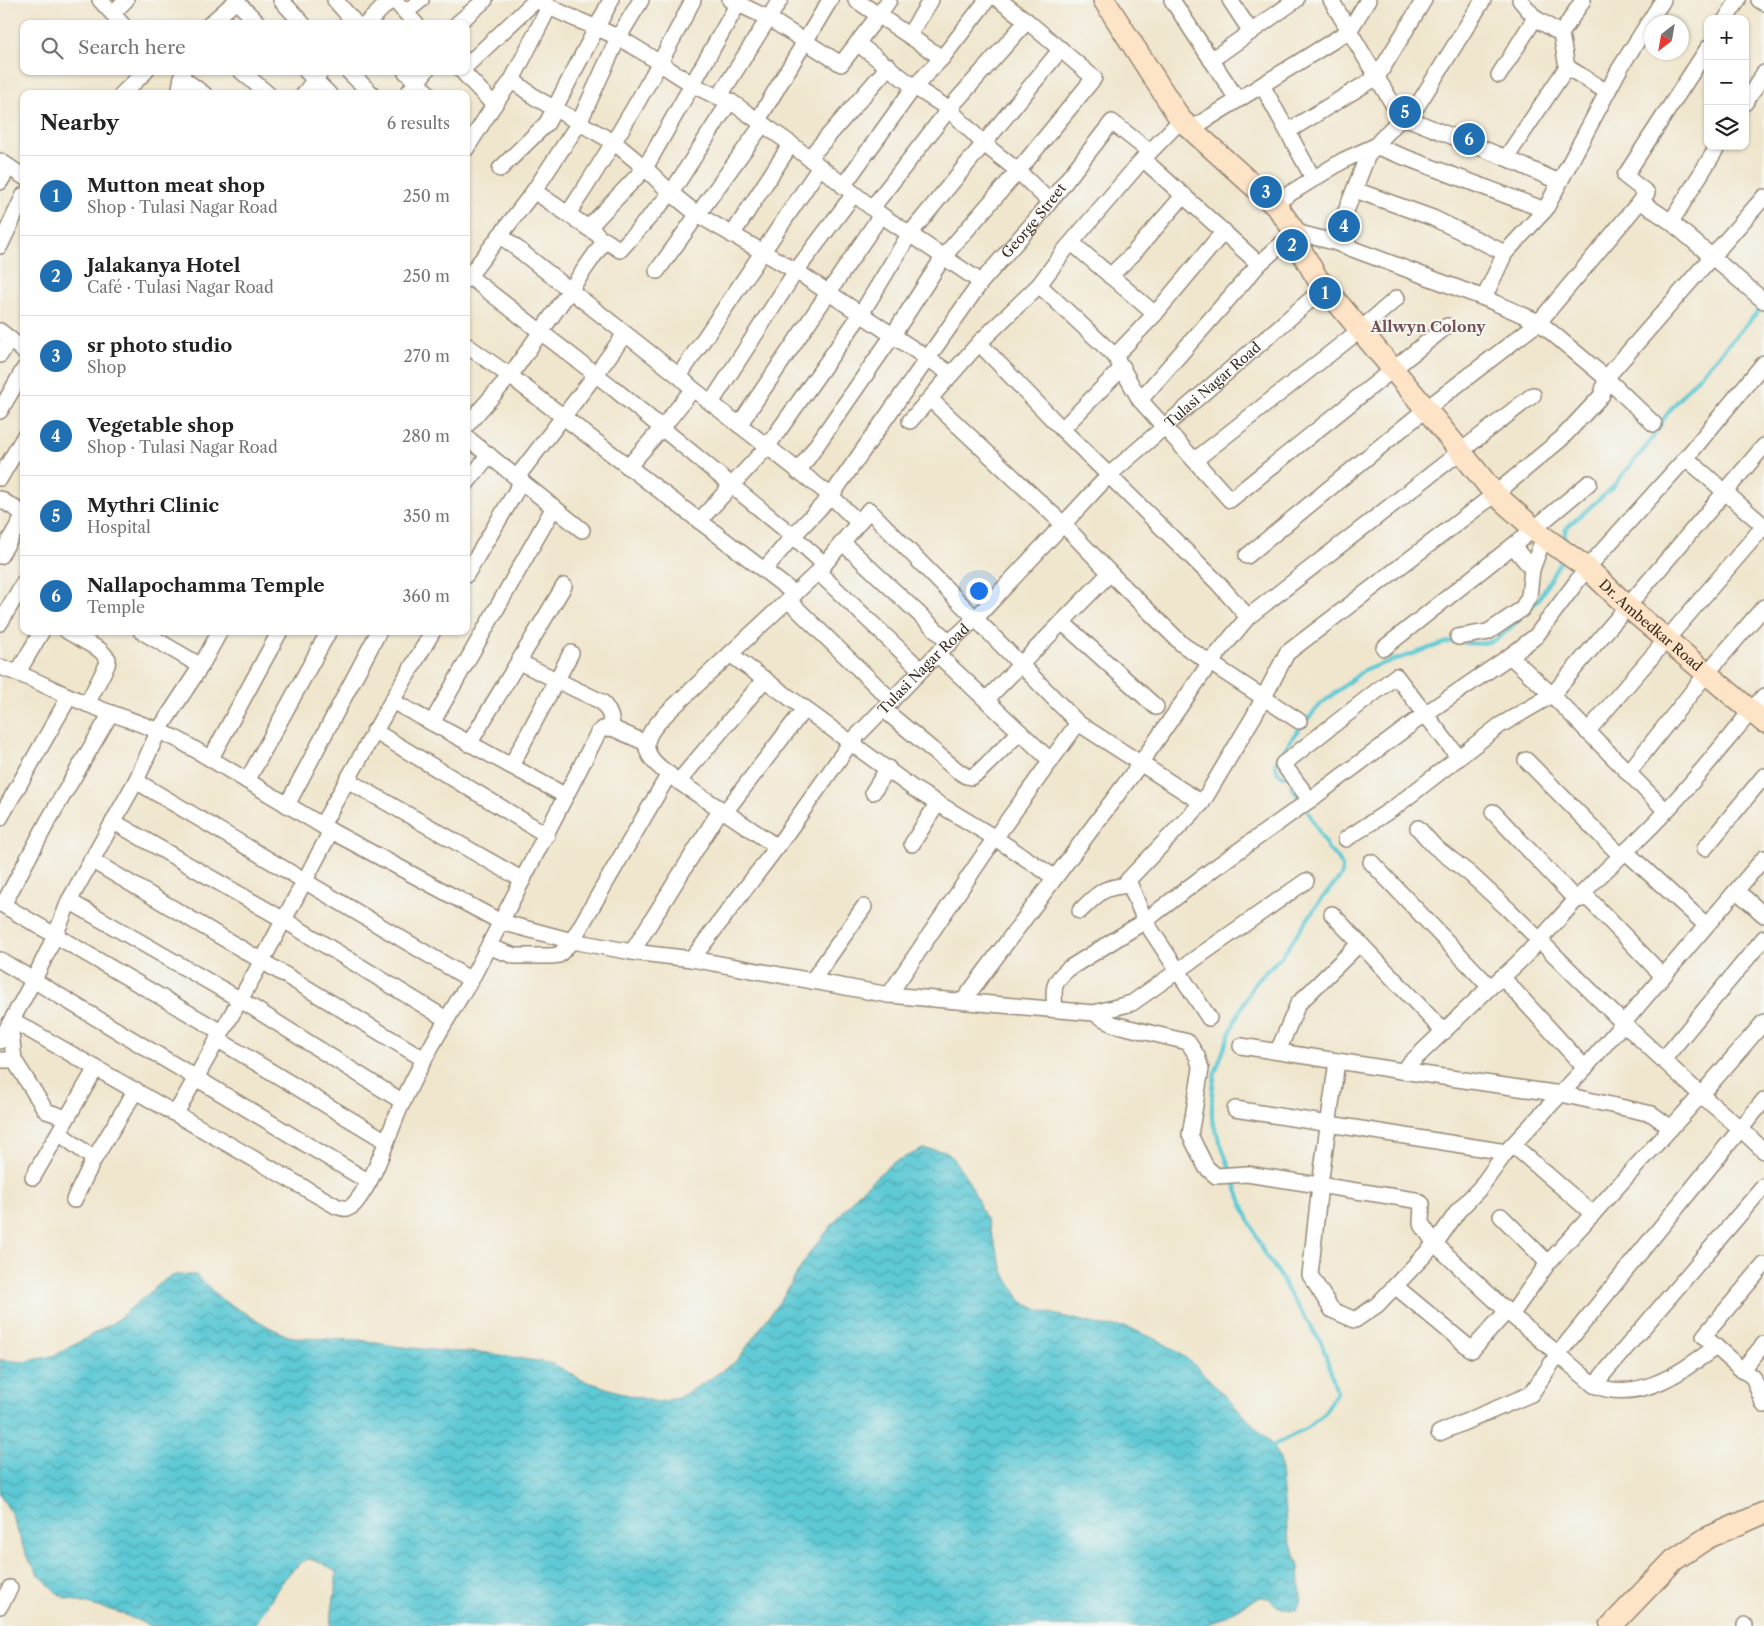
<!DOCTYPE html>
<html lang="en">
<head>
<meta charset="utf-8">
<style>
	:root { --surface:#fff; --page:#f6f6f6; --text:#222; --muted:#767676; --line:#e0e0e0; --accent:#1f6fb2 }
	body { margin:0; font-family:"Libre Caslon Text",serif; background:var(--page); color:var(--text) }
	.controls { position:absolute; right:15px; top:15px; display:grid; overflow:hidden; border-radius:10px; box-shadow:0 1px 4px #0004 }
	.controls button { width:45px; height:45px; display:grid; place-items:center; padding:0; border:0; border-bottom:1px solid var(--line); background:var(--surface); color:var(--text); font:25px sans-serif }
	.compass { position:absolute; left:1644px; top:15px; width:45px; height:45px; border-radius:50%; background:var(--surface); box-shadow:0 1px 4px #0004; rotate:211deg }
	.you { position:absolute; left:978px; top:590px; width:18px; height:18px; margin:-12px; border:4px solid #fff; border-radius:50%; background:#1a73e8; box-shadow:0 0 0 8px #1a73e833 }
	.badge { display:grid; place-items:center; width:32px; height:32px; border-radius:50%; background:var(--accent); color:#fff; font-size:16px; font-weight:700 }
	.pin { position:absolute; translate:-50% -50%; border:2px solid #fff; box-shadow:0 1px 5px #0006 }
	.list { margin:0; padding:0; list-style:none }
	h2 { display:flex; justify-content:space-between; align-items:center; height:65px; margin:0; padding:0 20px; font-size:21px }
	h2 small { font-size:16px; font-weight:400; color:var(--muted) }
	.list li { display:grid; grid-template-columns:32px 1fr auto; gap:15px; align-items:center; box-sizing:border-box; height:80px; padding:0 20px; border-top:1px solid var(--line) }
	.list b { display:block; font-size:19px; white-space:nowrap }
	.list p { margin:0; font-size:16px; white-space:nowrap; color:var(--muted) }
	.list em { font-size:16px; font-style:normal; color:var(--muted) }
	.icon { flex:none; width:28px; height:28px; fill:none; stroke:currentColor; stroke-width:2; stroke-linecap:round; stroke-linejoin:round }
	.map { position:relative; flex:none; width:1764px; height:1626px; overflow:hidden }
	.search { position:absolute; background:var(--surface); box-shadow:0 1px 4px #0004; left:20px; top:20px; width:450px; height:55px; display:flex; align-items:center; gap:12px; box-sizing:border-box; padding:0 18px; border-radius:10px; color:var(--muted); font-size:19px }
	.panel { position:absolute; background:var(--surface); box-shadow:0 1px 4px #0004; left:20px; top:90px; width:450px; height:545px; border-radius:10px }
	.map>svg:first-child { display:block }
	.water { fill:url(#water-waves); stroke:#4c7a7a }
	.lines { fill:none; stroke-linecap:round; stroke-linejoin:round }
	.stream { stroke:#5dc9d5; stroke-width:4 }
	.street-casing { stroke:#968876; stroke-width:18 }
	.secondary-casing { stroke:#968876; stroke-width:24 }
	.street { stroke:#fff; stroke-width:15 }
	.secondary { stroke:#fee4c6; stroke-width:21 }
	.labels { text-anchor:middle; dominant-baseline:central; stroke-width:4; stroke-linejoin:round; paint-order:stroke }
	.street-label { font-size:14px; fill:#3b2a1e; stroke:#f6f6f2 }
	.neighbourhood-label { font-size:15px; font-weight:bold; fill:#765257; stroke:#f6f6f2 }
</style>
</head>
<body>
<div class="map">
<svg width="1764" height="1626" viewBox="0 0 1764 1626">
	<defs>
		<pattern id="water-waves" width="16" height="10" patternUnits="userSpaceOnUse" patternTransform="scale(1.25)"><rect width="16" height="10" fill="#5dc9d5"/><path d="M0 5q4-4 8 0t8 0" fill="none" stroke="#4ea3ac"/></pattern>
	</defs>
	<rect width="100%" height="100%" fill="#f6f6f2"/>
	<filter id="ink" filterUnits="userSpaceOnUse"><feTurbulence type="fractalNoise" baseFrequency=".02" numOctaves="2"/><feDisplacementMap in="SourceGraphic" scale="10" xChannelSelector="R" yChannelSelector="G"/><feConvolveMatrix kernelMatrix="1 2 1 2 8 2 1 2 1" color-interpolation-filters="sRGB"/></filter>
	<filter id="wash" filterUnits="userSpaceOnUse"><feTurbulence type="fractalNoise" baseFrequency=".0096" numOctaves="4" result="noise"/><feDisplacementMap in="SourceGraphic" scale="20" xChannelSelector="R" yChannelSelector="G"/><feGaussianBlur stdDeviation="1.12" result="paint"/><feColorMatrix in="noise" values="0 0 0 0 0 0 0 0 0 0 0 0 0 0 0 0 0 1.4 0 .05"/><feComposite in="paint" operator="in"/></filter>
	<g filter="url(#wash)">
		<rect width="100%" height="100%" fill="#f0e6cd"/>
		<!-- water -->
		<path class="water" d="M 923,1149 L 946,1151 C 958,1164 968,1178 975,1194 C 980,1203 980,1213 987,1220 L 1004,1273 L 1022,1302 L 1041,1311 L 1103,1326 L 1127,1327 L 1160,1341 L 1182,1355 L 1199,1369 L 1268,1440 L 1280,1459 L 1285,1514 L 1288,1536 L 1299,1566 L 1301,1599 L 1297,1610 C 1284,1610 1277,1608 1269,1598 L 1260,1597 L 1206,1626 L 330,1626 L 336,1583 L 336,1572 L 318,1561 L 307,1559 C 281,1574 271,1604 253,1626 L 150,1626 L 121,1613 L 65,1598 L 56,1592 L 40,1576 L 27,1557 L 11,1513 L 0,1494 L 0,1360 L 24,1362 L 56,1355 L 114,1322 L 166,1279 L 175,1275 L 196,1275 L 221,1299 L 269,1327 L 288,1336 L 300,1338 L 360,1340 L 394,1346 L 441,1351 L 488,1353 L 553,1364 L 582,1380 L 625,1394 L 657,1402 L 678,1398 L 707,1381 L 734,1363 L 741,1355 L 782,1298 L 811,1251 L 859,1192 L 892,1163 Z"/>
		<g class="lines">
			<!-- stream -->
			<g class="stream">
				<path d="M 1564,539 L 1566,528 L 1611,489 L 1650,442 L 1664,418 L 1683,394 L 1764,305"/>
				<path d="M 1529,609 L 1539,599 L 1561,560"/>
				<path d="M 1465,643 C 1494,646 1499,639 1519,619"/>
				<path d="M 1284,776 L 1278,773 L 1275,764 L 1294,735 L 1321,704 L 1364,670 L 1451,641 L 1455,642"/>
				<path d="M 1291,786 L 1301,801"/>
				<path d="M 1231,1172 L 1212,1120 L 1212,1095 L 1215,1073 L 1225,1046 L 1237,1016 L 1255,982 L 1282,956 L 1320,901 L 1342,875 L 1342,866 L 1337,857 L 1328,849 L 1305,806"/>
				<path d="M 1233,1179 L 1245,1211 L 1265,1255 L 1278,1272 L 1286,1288 L 1322,1344 L 1337,1392 L 1323,1415 L 1305,1429 L 1272,1446"/>
			</g>
		</g>
	</g>
	<g filter="url(#ink)">
		<g class="lines">
			<defs>
				<g id="street">
					<path d="M 100,0 L 122,24"/>
					<path d="M 281,0 L 303,24"/>
					<path d="M 335,0 L 356,24"/>
					<path d="M 394,0 L 416,24"/>
					<path d="M 537,0 C 562,15 590,24 617,37 C 655,56 689,89 730,101 L 791,144 L 881,215 L 981,282"/>
					<path d="M 730,0 L 768,18 L 841,64 L 879,15 L 889,0"/>
					<path d="M 856,0 L 942,58 L 987,0"/>
					<path d="M 1172,0 L 1237,99"/>
					<path d="M 1230,0 L 1251,32"/>
					<path d="M 1520,0 L 1535,18"/>
					<path d="M 1759,0 L 1764,3"/>
					<path d="M 236,1 L 259,24"/>
					<path d="M 406,12 L 421,0"/>
					<path d="M 113,13 L 126,0"/>
					<path d="M 1726,19 L 1738,0"/>
					<path d="M 210,24 L 237,0"/>
					<path d="M 366,24 L 391,0"/>
					<path d="M 457,24 L 485,0"/>
					<path d="M 909,35 L 931,0"/>
					<path d="M 857,43 L 914,87 L 949,109 L 984,144 L 1018,171 L 1049,201"/>
					<path d="M 1211,60 L 1296,0"/>
					<path d="M 466,66 L 536,0"/>
					<path d="M 1567,67 L 1607,92"/>
					<path d="M 241,71 L 268,94"/>
					<path d="M 306,71 L 329,94"/>
					<path d="M 348,71 L 372,94"/>
					<path d="M 405,71 L 429,94"/>
					<path d="M 462,71 L 494,105"/>
					<path d="M 1499,75 L 1535,18 L 1561,34"/>
					<path d="M 182,78 L 204,94"/>
					<path d="M 512,80 L 536,98 L 615,143 L 645,168 L 671,193 L 698,215 L 796,271 L 951,374"/>
					<path d="M 1262,85 L 1313,178"/>
					<path d="M 122,94 L 146,71"/>
					<path d="M 179,94 L 183,71"/>
					<path d="M 304,94 L 321,71"/>
					<path d="M 407,94 L 426,71"/>
					<path d="M 719,97 L 780,0"/>
					<path d="M 1745,103 L 1764,73"/>
					<path d="M 1401,118 L 1409,119 L 1506,158 L 1559,182"/>
					<path d="M 1409,119 L 1483,0"/>
					<path d="M 758,120 L 830,0"/>
					<path d="M 1191,129 L 1349,31 L 1368,0"/>
					<path d="M 1288,131 L 1377,77 L 1424,0"/>
					<path d="M 466,149 L 494,105 L 512,80 L 549,7"/>
					<path d="M 809,158 L 889,66"/>
					<path d="M 1506,158 L 1567,67 L 1561,34 L 1583,0"/>
					<path d="M 1143,159 L 1259,264"/>
					<path d="M 0,161 L 24,177"/>
					<path d="M 500,169 L 547,123 L 611,0"/>
					<path d="M 0,182 L 9,167"/>
					<path d="M 843,186 L 914,87 L 942,58"/>
					<path d="M 1355,190 L 1433,218 L 1505,253 L 1484,298 L 1539,322 L 1606,378 L 1654,424"/>
					<path d="M 534,191 L 597,234"/>
					<path d="M 1640,201 L 1671,222 L 1764,301"/>
					<path d="M 1273,204 L 1344,160 L 1375,146 L 1545,210"/>
					<path d="M 872,208 L 949,109 L 1027,21"/>
					<path d="M 568,214 C 614,144 655,75 693,0"/>
					<path d="M 1671,222 L 1718,146"/>
					<path d="M 588,228 L 645,168 L 740,0"/>
					<path d="M 500,235 L 679,376 L 693,389 L 831,496 L 859,523"/>
					<path d="M 732,235 L 791,144"/>
					<path d="M 1334,242 L 1484,298"/>
					<path d="M 1072,243 L 1155,314"/>
					<path d="M 0,246 L 24,195"/>
					<path d="M 1505,253 L 1545,210 L 1620,68 L 1663,0"/>
					<path d="M 657,271 L 763,124"/>
					<path d="M 466,274 L 612,387 L 793,536 L 824,564"/>
					<path d="M 1110,276 L 1131,256 L 1184,195"/>
					<path d="M 466,280 L 534,191 L 579,123 L 618,38 L 641,0"/>
					<path d="M 1039,285 L 1115,356 L 1155,314 L 1224,231"/>
					<path d="M 0,331 L 10,339 L 0,355"/>
					<path d="M 10,339 L 24,352"/>
					<path d="M 979,343 L 1062,429 L 1217,582 L 1248,617"/>
					<path d="M 466,345 L 510,376 L 795,594"/>
					<path d="M 1115,356 L 1140,400 L 1230,500 L 1447,326"/>
					<path d="M 679,376 L 820,167"/>
					<path d="M 930,399 L 1063,524 L 1110,573 L 1183,645 L 1299,721"/>
					<path d="M 1140,400 L 1259,264 L 1295,232 L 1334,242 L 1367,157 L 1375,146 L 1401,118 L 1331,0"/>
					<path d="M 711,403 L 796,271 L 854,194"/>
					<path d="M 0,411 L 24,369"/>
					<path d="M 910,421 L 979,343 L 1039,285 L 1065,250 L 1143,159 L 1181,120"/>
					<path d="M 739,425 L 881,215"/>
					<path d="M 466,426 L 510,376 L 605,240 L 620,250 L 671,193 L 730,101"/>
					<path d="M 1062,429 L 1123,367"/>
					<path d="M 466,437 L 582,530"/>
					<path d="M 1686,458 L 1764,526"/>
					<path d="M 1195,460 L 1360,330 L 1397,298"/>
					<path d="M 628,467 L 662,428 L 693,389"/>
					<path d="M 798,472 L 893,335 L 944,256 L 1018,171 L 1094,78 L 1027,21 L 999,0"/>
					<path d="M 517,477 L 596,374 L 625,334"/>
					<path d="M 0,478 L 24,437"/>
					<path d="M 466,484 L 489,455"/>
					<path d="M 0,499 L 24,514"/>
					<path d="M 699,521 L 767,447 L 861,314 L 909,235 L 1061,49"/>
					<path d="M 843,543 L 950,643"/>
					<path d="M 1513,546 L 1532,569 L 1544,537"/>
					<path d="M 0,556 L 24,515"/>
					<path d="M 1247,556 L 1426,409 L 1539,322 L 1647,193 L 1625,176 L 1708,48"/>
					<path id="s1" d="M 764,570 L 793,536 L 831,496 L 981,282 L 1034,222 L 1112,122 L 1150,152"/>
					<path d="M 818,572 L 730,654 L 914,789 L 995,838 L 1078,723"/>
					<path d="M 466,575 L 522,481"/>
					<path d="M 788,600 L 892,701"/>
					<path d="M 1062,622 L 1156,707"/>
					<path d="M 0,623 L 24,582"/>
					<path d="M 67,631 L 100,650 L 108,659 L 107,665 L 87,704"/>
					<path d="M 141,631 L 201,666"/>
					<path d="M 220,631 L 201,666 L 159,730 L 136,781 L 69,901 L 239,999 L 403,1102"/>
					<path d="M 433,631 L 392,701 L 566,796"/>
					<path d="M 1458,637 L 1488,632 L 1522,609 L 1529,596 L 1532,569"/>
					<path d="M 1384,648 L 1535,528 L 1589,483"/>
					<path d="M 730,654 L 667,713 C 658,723 642,737 648,752 C 654,770 703,797 719,808 C 739,821 758,834 777,847"/>
					<path d="M 937,654 L 1051,761"/>
					<path d="M 1510,656 L 1552,695 L 1666,811"/>
					<path d="M 519,662 L 602,702 C 609,711 612,717 612,728"/>
					<path d="M 0,667 C 30,676 56,692 85,703 C 116,716 149,725 179,740 L 331,831 L 501,922 L 572,941 L 632,952 L 692,959 L 889,995 L 1094,1013 L 1132,1003 L 1306,881"/>
					<path d="M 921,670 L 818,572 L 869,510 L 1078,723 L 1202,803"/>
					<path d="M 18,672 L 42,631"/>
					<path d="M 987,699 L 1110,573"/>
					<path d="M 883,709 L 958,771 L 966,776 L 971,777 L 979,772 L 1020,732"/>
					<path d="M 432,723 L 554,507"/>
					<path d="M 374,731 L 547,835"/>
					<path d="M 1587,732 L 1764,526"/>
					<path d="M 469,744 L 564,586"/>
					<path d="M 211,758 L 280,631"/>
					<path d="M 1526,760 L 1618,853 L 1626,852 L 1706,925"/>
					<path d="M 511,766 L 571,653"/>
					<path d="M 1628,773 L 1707,673 L 1764,607"/>
					<path d="M 347,780 L 523,880"/>
					<path d="M 136,781 L 471,980"/>
					<path d="M 247,781 L 329,631"/>
					<path d="M 679,781 L 765,679"/>
					<path d="M 873,792 L 888,768"/>
					<path d="M 1310,800 L 1283,764 L 1396,676 L 1459,758"/>
					<path d="M 287,805 L 379,631"/>
					<path d="M 725,812 L 805,708"/>
					<path d="M 1493,812 L 1576,900 L 1588,898 L 1663,976"/>
					<path d="M 0,818 L 69,697"/>
					<path d="M 114,822 L 284,920 L 446,1019"/>
					<path d="M 322,825 L 392,701"/>
					<path d="M 1418,828 L 1434,846 L 1470,874 L 1509,910 L 1623,1023 L 1701,1095 L 1741,1129 L 1764,1151"/>
					<path d="M 1346,839 L 1395,807 L 1499,726 L 1552,695 L 1764,446"/>
					<path d="M 912,844 L 937,804"/>
					<path d="M 1705,848 L 1764,776"/>
					<path d="M 91,860 L 262,961 L 424,1059"/>
					<path d="M 1371,862 L 1490,987"/>
					<path d="M 1737,891 L 1764,915"/>
					<path d="M 0,904 L 3,905 L 48,821 L 111,713"/>
					<path d="M 3,905 L 221,1032"/>
					<path d="M 1080,911 C 1100,892 1101,888 1128,885"/>
					<path d="M 1332,914 L 1444,1032"/>
					<path d="M 489,947 L 515,956 L 551,956 L 559,955 L 572,941 L 669,774"/>
					<path d="M 632,952 L 721,809"/>
					<path id="s2" d="M 692,959 L 777,847 L 851,742 L 937,654 L 975,619 L 1109,475 L 1324,288"/>
					<path d="M 0,960 L 369,1182"/>
					<path d="M 1502,977 L 1585,1068"/>
					<path d="M 812,981 L 864,907"/>
					<path d="M 889,995 L 995,838 L 1054,877"/>
					<path d="M 963,1001 L 1140,764 L 1210,663 L 1248,617 L 1533,395"/>
					<path d="M 1055,1009 C 1053,989 1052,983 1068,969 L 1145,921 L 1128,880 L 1202,803 L 1254,716 L 1287,653 L 1495,494 L 1561,439 L 1602,395 L 1606,378 L 1764,197"/>
					<path d="M 1094,1013 L 1113,1024 L 1188,1042 L 1197,1056 L 1201,1069 L 1190,1135 L 1206,1167 L 1216,1176 L 1247,1174 L 1415,1200 L 1422,1204 L 1421,1223 L 1435,1244 L 1458,1211 L 1480,1188 L 1506,1152 L 1585,1068 L 1764,858"/>
					<path d="M 1209,1018 L 1145,921 L 1213,869 L 1310,800 L 1425,714 L 1510,656 L 1536,636 L 1587,568 L 1686,458 L 1764,363"/>
					<path d="M 12,1020 L 336,1206 C 344,1209 350,1210 356,1202 C 378,1174 388,1133 403,1101 C 423,1059 446,1019 471,980 L 598,733 L 603,729 L 612,728 L 646,743"/>
					<path d="M 10,1023 L 14,1060"/>
					<path d="M 217,1039 L 386,1141"/>
					<path d="M 0,1041 C 26,995 51,950 69,901"/>
					<path d="M 1241,1046 L 1402,1071 L 1561,1094 L 1652,1114 L 1671,1128"/>
					<path d="M 1278,1051 L 1298,1004 L 1360,943"/>
					<path d="M 0,1060 L 14,1060 L 46,1111 L 67,1118"/>
					<path d="M 1663,1060 L 1764,938"/>
					<path d="M 1337,1061 L 1320,1185 L 1310,1275 L 1332,1310 L 1355,1320 L 1377,1305 L 1435,1244 L 1511,1315 L 1558,1354 L 1531,1394 L 1439,1433"/>
					<path d="M 1402,1071 L 1490,987 C 1523,962 1548,930 1576,900 C 1604,870 1637,843 1665,812 C 1700,775 1731,734 1764,696"/>
					<path d="M 1764,1100 L 1558,1354 L 1594,1385 L 1764,1186"/>
					<path d="M 1235,1109 L 1506,1152"/>
					<path d="M 176,1113 L 262,961 L 331,831"/>
					<path d="M 59,1133 L 94,1159"/>
					<path d="M 1513,1145 L 1593,1214"/>
					<path d="M 33,1177 L 96,1068"/>
					<path d="M 74,1200 L 94,1159 L 136,1090"/>
					<path d="M 1501,1216 L 1548,1263 L 1511,1315"/>
					<path d="M 1548,1263 L 1701,1095 L 1764,1022"/>
					<path d="M 1764,1265 L 1704,1336 L 1742,1370 L 1753,1377 L 1764,1405"/>
					<path d="M 1395,1286 L 1472,1350 L 1507,1311"/>
					<path d="M 1742,1370 L 1764,1344"/>
					<path d="M 1594,1385 C 1639,1404 1682,1371 1716,1347"/>
					<path d="M 0,1606 L 10,1588"/>
					<path d="M 1745,1626 L 1745,1625"/>
				</g>
				<g id="secondary">
					<path id="s3" d="M 1104,0 L 1181,120 L 1278,208 L 1295,232 L 1302,252 L 1317,278 L 1426,409 L 1495,494 L 1541,535 L 1587,568 L 1628,607 L 1764,722"/>
					<path d="M 1611,1626 L 1674,1560 L 1707,1538 L 1764,1513"/>
				</g>
			</defs>
			<!-- street casing -->
			<use href="#street" class="street-casing"/>
			<!-- secondary casing -->
			<use href="#secondary" class="secondary-casing"/>
			<!-- street -->
			<use href="#street" class="street"/>
			<!-- secondary -->
			<use href="#secondary" class="secondary"/>
		</g>
	</g>
	<g class="labels">
		<!-- street labels -->
		<g class="street-label">
			<text stroke="none"><textPath href="#s1" startOffset="442">George Street</textPath></text>
			<text stroke="none"><textPath href="#s2" startOffset="778">Tulasi Nagar Road</textPath></text>
			<text stroke="none"><textPath href="#s3" startOffset="838">Dr. Ambedkar Road</textPath></text>
			<text stroke="none"><textPath href="#s2" startOffset="372">Tulasi Nagar Road</textPath></text>
		</g>
		<!-- neighbourhood labels -->
		<g class="neighbourhood-label">
			<text x="1428" y="326">Allwyn Colony</text>
		</g>
	</g>
</svg>
<div class="controls">
<button>+</button>
<button>−</button>
<button><svg class="icon" aria-label="layers" viewBox="0 0 24 24"><path d="M12 4l9 5-9 5-9-5zM3 14l9 5 9-5"/></svg></button>
</div>
<svg class="compass" viewBox="-18 -18 36 36"><path d="M0-13l5 13h-10z" fill="#e53935"/><path d="M0 13l5-13h-10z" fill="#767676"/></svg>
<div class="you"></div>
<div class="pin badge" style="left:1325px;top:293px">1</div>
<div class="pin badge" style="left:1292px;top:245px">2</div>
<div class="pin badge" style="left:1266px;top:192px">3</div>
<div class="pin badge" style="left:1344px;top:226px">4</div>
<div class="pin badge" style="left:1405px;top:112px">5</div>
<div class="pin badge" style="left:1469px;top:139px">6</div>
<div class="search"><svg class="icon" aria-label="search" viewBox="0 0 24 24"><circle cx="10" cy="10" r="6"/><path d="M15 15l6 6"/></svg>Search here</div>
<section class="panel">
<h2>Nearby<small>6 results</small></h2>
<ul class="list">
<li><span class="badge">1</span><div><b>Mutton meat shop</b><p>Shop · Tulasi Nagar Road</p></div><em>250 m</em></li>
<li><span class="badge">2</span><div><b>Jalakanya Hotel</b><p>Café · Tulasi Nagar Road</p></div><em>250 m</em></li>
<li><span class="badge">3</span><div><b>sr photo studio</b><p>Shop</p></div><em>270 m</em></li>
<li><span class="badge">4</span><div><b>Vegetable shop</b><p>Shop · Tulasi Nagar Road</p></div><em>280 m</em></li>
<li><span class="badge">5</span><div><b>Mythri Clinic</b><p>Hospital</p></div><em>350 m</em></li>
<li><span class="badge">6</span><div><b>Nallapochamma Temple</b><p>Temple</p></div><em>360 m</em></li>
</ul>
</section>
</div>
</body>
</html>
